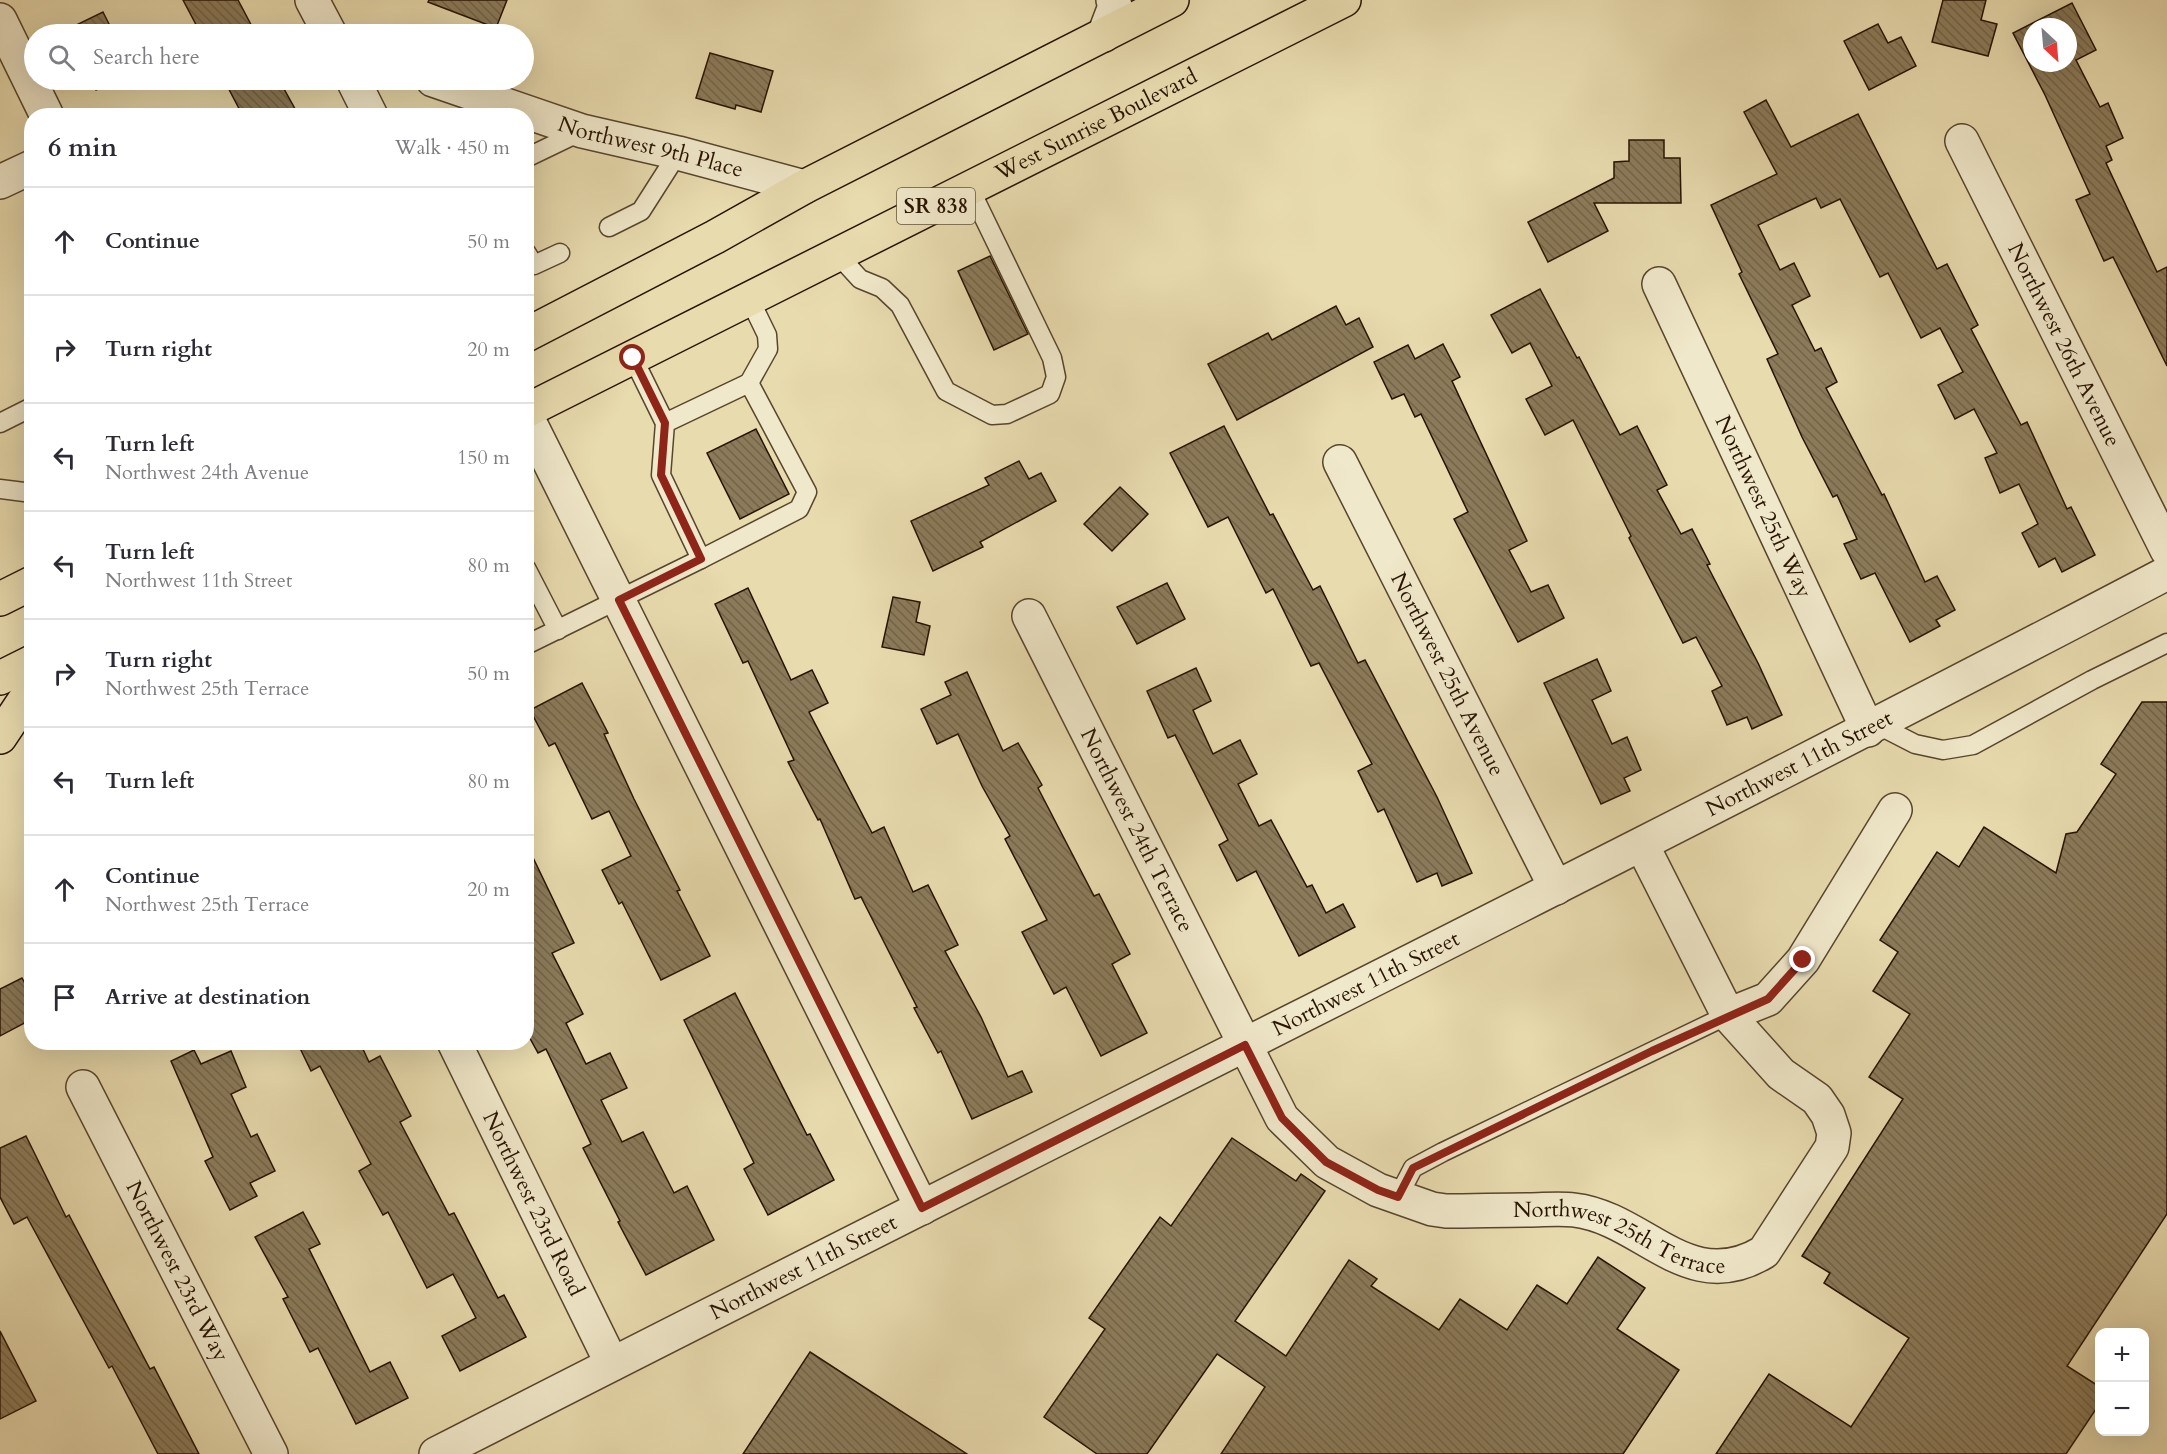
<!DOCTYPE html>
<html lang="en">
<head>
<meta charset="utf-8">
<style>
	:root { --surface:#fff; --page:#f2f2f3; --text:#2b2b33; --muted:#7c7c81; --line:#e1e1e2 }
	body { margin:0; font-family:Cardo,serif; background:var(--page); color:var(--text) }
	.controls { position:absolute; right:18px; bottom:18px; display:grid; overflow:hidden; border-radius:12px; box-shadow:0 6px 24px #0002 }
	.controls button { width:54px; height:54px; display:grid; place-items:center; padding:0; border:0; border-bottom:2px solid var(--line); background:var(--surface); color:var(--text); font:30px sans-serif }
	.compass { position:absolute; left:2023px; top:18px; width:54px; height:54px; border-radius:50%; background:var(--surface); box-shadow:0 6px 24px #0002; rotate:154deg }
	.stop { position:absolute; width:18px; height:18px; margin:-14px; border:4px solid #8f2418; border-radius:50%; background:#fff }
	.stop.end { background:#8f2418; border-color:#fff; box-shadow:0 2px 6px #0008 }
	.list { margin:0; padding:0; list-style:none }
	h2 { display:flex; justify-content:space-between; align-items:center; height:78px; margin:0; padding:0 24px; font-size:26px }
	h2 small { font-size:20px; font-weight:400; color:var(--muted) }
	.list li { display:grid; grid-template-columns:39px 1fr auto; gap:18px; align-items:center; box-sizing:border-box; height:108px; padding:0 24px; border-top:2px solid var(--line) }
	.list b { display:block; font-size:22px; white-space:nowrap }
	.list p { margin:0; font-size:20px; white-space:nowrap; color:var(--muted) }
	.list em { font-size:20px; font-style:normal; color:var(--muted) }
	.icon { flex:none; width:33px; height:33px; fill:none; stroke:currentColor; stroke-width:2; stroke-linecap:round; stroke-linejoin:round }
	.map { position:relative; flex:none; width:2167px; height:1454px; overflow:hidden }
	.search { position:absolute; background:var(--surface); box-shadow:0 6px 24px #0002; left:24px; top:24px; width:510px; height:66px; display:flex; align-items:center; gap:15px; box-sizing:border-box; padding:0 21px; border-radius:33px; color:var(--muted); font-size:22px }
	.panel { position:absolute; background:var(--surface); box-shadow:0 6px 24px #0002; left:24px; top:108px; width:510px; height:942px; border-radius:24px }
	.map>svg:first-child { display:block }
	.building { fill:url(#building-back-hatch); stroke:#271300; stroke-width:1.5; fill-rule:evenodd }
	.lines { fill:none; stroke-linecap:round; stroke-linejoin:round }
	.service-casing { stroke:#57452c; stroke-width:21 }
	.minor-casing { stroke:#57452c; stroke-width:36 }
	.tertiary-casing { stroke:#57452c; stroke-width:36 }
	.primary-casing { stroke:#271300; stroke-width:36 }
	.service { stroke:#f0e8ca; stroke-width:18 }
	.minor { stroke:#f0e8ca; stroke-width:33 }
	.tertiary { stroke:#f0e8ca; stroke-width:33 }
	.primary { stroke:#e8dbae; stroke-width:33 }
	.route { stroke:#8f2418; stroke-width:8 }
	.labels { text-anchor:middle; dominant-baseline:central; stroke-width:4.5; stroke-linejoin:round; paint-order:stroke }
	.shield { fill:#f0e8ca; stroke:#63533d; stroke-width:1.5 }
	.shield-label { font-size:21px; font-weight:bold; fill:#271300 }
	.street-label { font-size:22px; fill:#271300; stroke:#f0e8ca }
</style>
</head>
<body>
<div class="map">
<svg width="2167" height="1454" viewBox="0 0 2167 1454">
	<defs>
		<pattern id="building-back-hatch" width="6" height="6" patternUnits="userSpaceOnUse" patternTransform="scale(1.5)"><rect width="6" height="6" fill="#8b7b5a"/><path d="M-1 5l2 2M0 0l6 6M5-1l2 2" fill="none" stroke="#726448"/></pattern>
	</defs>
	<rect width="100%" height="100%" fill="#e8dbae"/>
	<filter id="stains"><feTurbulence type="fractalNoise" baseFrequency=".00333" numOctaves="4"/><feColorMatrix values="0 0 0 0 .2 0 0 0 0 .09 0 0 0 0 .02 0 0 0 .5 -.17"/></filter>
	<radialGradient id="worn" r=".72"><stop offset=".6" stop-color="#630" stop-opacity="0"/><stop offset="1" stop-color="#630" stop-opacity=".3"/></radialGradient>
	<!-- building -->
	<g class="building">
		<path d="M 183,0 L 238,0 L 256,34 L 201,34 Z"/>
		<path d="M 429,0 L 507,0 L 496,28 L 428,2 Z"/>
		<path d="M 1943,0 L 1986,0 L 1981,20 L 1997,24 L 1988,56 L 1932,42 Z"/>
		<path d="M 2072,3 L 2096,50 L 2076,60 L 2100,107 L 2108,103 L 2123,138 L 2106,146 L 2112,160 L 2106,163 L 2157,272 L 2167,267 L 2167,366 L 2113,257 L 2104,261 L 2076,200 L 2090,194 L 2045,95 L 2013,33 ZM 2032,27 L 2068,27 L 2068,63 L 2032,63 Z"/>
		<path d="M 103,12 L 114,34 L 69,34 L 66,30 Z"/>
		<path d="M 1878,24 L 1888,43 L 1901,37 L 1916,66 L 1869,90 L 1844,41 Z"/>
		<path d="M 710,53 L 773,71 L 761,112 L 736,105 L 735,109 L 696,98 Z"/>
		<path d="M 91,80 L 118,80 L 96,90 Z"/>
		<path d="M 224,80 L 279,80 L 299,116 L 243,116 Z"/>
		<path d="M 1766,100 L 1791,147 L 1858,114 L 1937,269 L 1947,264 L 1978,325 L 1971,329 L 2021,425 L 2027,422 L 2067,509 L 2071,507 L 2095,555 L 2062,572 L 2055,558 L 2039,567 L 2022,533 L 2038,524 L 2019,484 L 2000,493 L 1985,458 L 1997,453 L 1974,409 L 1955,419 L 1938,385 L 1963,372 L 1940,328 L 1921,338 L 1888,273 L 1880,277 L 1840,199 L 1821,208 L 1816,198 L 1758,225 L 1780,270 L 1794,263 L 1810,296 L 1792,305 L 1815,351 L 1821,348 L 1837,382 L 1826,388 L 1882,495 L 1884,494 L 1925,582 L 1937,576 L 1955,610 L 1936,620 L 1940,626 L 1910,642 L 1875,573 L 1861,579 L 1844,544 L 1857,539 L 1837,495 L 1833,497 L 1802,437 L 1767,359 L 1778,354 L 1739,274 L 1742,272 L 1711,205 L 1777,174 L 1744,112 Z"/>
		<path d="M 1629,140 L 1664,140 L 1664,158 L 1680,158 L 1681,203 L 1594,203 L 1608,231 L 1548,262 L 1528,222 L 1614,178 L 1614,162 L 1629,161 Z"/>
		<path d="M 990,256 L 1028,334 L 994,350 L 958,271 Z"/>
		<path d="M 1540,289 L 1577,358 L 1579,357 L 1620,435 L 1637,426 L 1667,485 L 1657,490 L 1681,534 L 1692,529 L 1710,564 L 1707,565 L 1758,663 L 1782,715 L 1752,729 L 1747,717 L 1727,725 L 1712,691 L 1722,686 L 1696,637 L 1683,643 L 1629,538 L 1631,536 L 1573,420 L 1545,435 L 1526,399 L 1552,386 L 1530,343 L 1512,353 L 1491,315 Z"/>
		<path d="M 1336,306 L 1346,325 L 1359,318 L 1373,347 L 1237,420 L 1208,364 L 1268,333 L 1272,340 Z"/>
		<path d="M 1443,344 L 1460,377 L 1452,381 L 1527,541 L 1509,550 L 1531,592 L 1548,585 L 1564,618 L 1518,642 L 1454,519 L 1468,512 L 1421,414 L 1415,417 L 1404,394 L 1392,399 L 1374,362 L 1408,345 L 1415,359 Z"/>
		<path d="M 1224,426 L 1270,515 L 1273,514 L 1313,590 L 1320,586 L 1358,663 L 1365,660 L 1437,797 L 1472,873 L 1442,886 L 1437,873 L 1417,882 L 1384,809 L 1378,812 L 1358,771 L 1372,764 L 1319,663 L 1311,666 L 1273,589 L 1266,593 L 1228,517 L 1208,527 L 1170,453 Z"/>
		<path d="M 756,429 L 789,494 L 740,519 L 707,453 Z"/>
		<path d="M 1019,461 L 1029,479 L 1041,473 L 1056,501 L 980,542 L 983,547 L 933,571 L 911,521 L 989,485 L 985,478 Z"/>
		<path d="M 1120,487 L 1148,514 L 1112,551 L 1084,524 Z"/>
		<path d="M 1167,583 L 1185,619 L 1137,644 L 1117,607 Z"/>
		<path d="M 748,588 L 791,680 L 812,670 L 828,703 L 809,712 L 872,833 L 884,827 L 913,892 L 928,885 L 958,945 L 945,951 L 981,1017 L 1008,1077 L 1022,1071 L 1032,1092 L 972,1119 L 941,1051 L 938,1053 L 914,1008 L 917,1007 L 861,897 L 855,899 L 820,819 L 818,820 L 788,762 L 794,760 L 748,661 L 743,663 L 715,604 Z"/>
		<path d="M 893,597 L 920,602 L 916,622 L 930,626 L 924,655 L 882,647 Z"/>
		<path d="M 1597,659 L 1611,691 L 1592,700 L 1612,744 L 1627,737 L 1641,770 L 1624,778 L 1630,791 L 1601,804 L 1544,683 Z"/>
		<path d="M 1196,668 L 1211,701 L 1193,710 L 1213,754 L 1240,740 L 1257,774 L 1238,784 L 1259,826 L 1271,820 L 1307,887 L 1312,885 L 1326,913 L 1343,904 L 1355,927 L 1299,956 L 1256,871 L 1237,881 L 1219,845 L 1228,840 L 1175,735 L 1168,738 L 1147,691 Z"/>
		<path d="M 967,672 L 1003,751 L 1018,743 L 1042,785 L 1038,788 L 1094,896 L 1099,894 L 1130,954 L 1112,964 L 1147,1033 L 1101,1056 L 1066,987 L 1054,994 L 1022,932 L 1047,920 L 1005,839 L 1010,836 L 982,786 L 958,734 L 937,744 L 921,709 L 951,695 L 945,682 Z"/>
		<path d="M 582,683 L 608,733 L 604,734 L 634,799 L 680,890 L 677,891 L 710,956 L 661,980 L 622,902 L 619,904 L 602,870 L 631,856 L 609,811 L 592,819 L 555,743 L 549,746 L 530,710 Z"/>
		<path d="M 2142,702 L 2167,702 L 2167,1214 L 2067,1366 L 2100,1387 L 2100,1403 L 2066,1454 L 1716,1454 L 1769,1374 L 1851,1427 L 1909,1338 L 1824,1283 L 1830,1273 L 1802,1256 L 1903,1099 L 1869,1077 L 1910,1014 L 1873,991 L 1898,952 L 1880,940 L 1937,852 L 1959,867 L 1984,827 L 2056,873 L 2066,834 L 2077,832 L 2116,774 L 2101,764 Z"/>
		<path d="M 526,843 L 574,943 L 552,953 L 583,1014 L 566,1023 L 586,1064 L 610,1053 L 627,1088 L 601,1100 L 622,1142 L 643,1132 L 674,1193 L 687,1186 L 714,1240 L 646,1275 L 618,1222 L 620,1221 L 583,1148 L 591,1144 L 546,1049 L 538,1053 L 526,1031 Z"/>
		<path d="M 22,978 L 32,996 L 32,1019 L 0,1036 L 0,989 Z"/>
		<path d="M 735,993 L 807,1135 L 810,1134 L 834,1180 L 768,1215 L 744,1169 L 754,1163 L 684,1020 Z"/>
		<path d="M 297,1042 L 371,1042 L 362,1047 L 369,1062 L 380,1056 L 411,1116 L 400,1122 L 449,1215 L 454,1213 L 498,1298 L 504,1295 L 526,1337 L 460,1371 L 442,1336 L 476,1318 L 453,1274 L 427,1288 L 388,1212 L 383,1215 L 359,1171 L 371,1164 L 320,1066 L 311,1071 Z"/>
		<path d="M 194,1050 L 201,1064 L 231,1051 L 246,1087 L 231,1094 L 251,1137 L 257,1134 L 275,1171 L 250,1183 L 257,1196 L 230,1210 L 205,1161 L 213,1157 L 171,1061 Z"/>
		<path d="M 26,1136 L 66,1217 L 69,1215 L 150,1369 L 154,1367 L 199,1454 L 158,1454 L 112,1366 L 109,1368 L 27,1217 L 14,1224 L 0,1197 L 0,1148 Z"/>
		<path d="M 1232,1138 L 1296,1181 L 1301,1174 L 1325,1191 L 1235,1321 L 1286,1356 L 1349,1260 L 1377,1279 L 1371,1286 L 1439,1330 L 1460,1299 L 1507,1330 L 1537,1285 L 1567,1304 L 1598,1257 L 1645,1288 L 1617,1329 L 1679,1370 L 1623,1454 L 1221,1454 L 1265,1387 L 1217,1354 L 1147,1454 L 1097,1454 L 1044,1417 L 1105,1329 L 1089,1318 L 1160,1217 L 1171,1226 Z"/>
		<path d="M 303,1212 L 320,1244 L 309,1249 L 370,1372 L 390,1362 L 408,1398 L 356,1424 L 318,1348 L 310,1352 L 283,1299 L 288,1297 L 255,1237 Z"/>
		<path d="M 0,1331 L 36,1401 L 0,1419 Z"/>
		<path d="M 810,1352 L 967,1454 L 743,1454 Z"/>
	</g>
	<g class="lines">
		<defs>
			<g id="service">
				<path d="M 526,158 L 582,131"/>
				<path d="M 609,227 L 641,211 L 678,153"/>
				<path d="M 526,252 L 534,265 L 560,253"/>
				<path d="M 838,255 L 860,279 L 882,288 L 900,305 L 946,391 L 992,415 L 1007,414 L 1050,394 L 1056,377 L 1052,358 L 970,189"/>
				<path d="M 749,383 L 768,349 L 767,335 L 750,300"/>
				<path d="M 0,423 L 32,407"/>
				<path d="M 665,423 L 749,383 L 807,492 L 799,509 L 701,559"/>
				<path d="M 0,489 L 32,493"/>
				<path d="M 526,568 L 558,630"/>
				<path d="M 526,645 L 701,559 L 661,475 L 665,423 L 633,358"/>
				<path d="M 1878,725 L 1915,744 L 1943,750 L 1973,745 L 2092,680 L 2167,643"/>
				<path d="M 1398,1197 L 1413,1168 L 1443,1152 L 1728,1015"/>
			</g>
			<g id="minor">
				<path d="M 0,20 L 47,116"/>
				<path d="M 1104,35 L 1115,6 L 1113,0"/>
				<path id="s1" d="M 433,80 L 582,131 L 678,153 L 804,187"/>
				<path id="s2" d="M 1962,141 L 2167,550"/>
				<path d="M 0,182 L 32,167"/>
				<path id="s3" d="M 1659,284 L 1868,730"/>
				<path id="s4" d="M 1340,462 L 1556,888"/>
				<path id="s5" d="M 1029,616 L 1282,1118 L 1327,1162 L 1378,1190 L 1432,1209 L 1446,1211 C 1473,1211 1501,1210 1528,1210 C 1543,1210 1559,1208 1574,1210 C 1644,1218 1688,1298 1764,1252 L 1832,1147 L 1834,1133 L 1828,1115 L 1817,1099 L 1781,1074 L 1728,1015 L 1642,845"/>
				<path d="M 1728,1015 L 1768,999 L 1803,960 L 1895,810"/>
				<path id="s6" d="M 454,1042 L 612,1364"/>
				<path id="s7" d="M 83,1087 L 271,1454"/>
			</g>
			<g id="tertiary">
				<path d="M 312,0 L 330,34"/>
				<path d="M 353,80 L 371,116"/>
				<path d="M 526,415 L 922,1208"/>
				<path id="s8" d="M 436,1454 C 1012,1159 1593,874 2167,573"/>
			</g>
			<g id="primary">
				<path d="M 526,335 L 715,237 L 804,187 L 1172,0"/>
				<path id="s9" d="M 526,411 L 1344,0"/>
				<path d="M 0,599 L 32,583"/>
				<path d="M 0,678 L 32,662"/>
				<path d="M 0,737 L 32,689"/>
			</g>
		</defs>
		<!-- service casing -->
		<use href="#service" class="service-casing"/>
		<!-- minor casing -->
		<use href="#minor" class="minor-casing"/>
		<!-- tertiary casing -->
		<use href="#tertiary" class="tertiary-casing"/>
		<!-- primary casing -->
		<use href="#primary" class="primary-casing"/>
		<!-- service -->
		<use href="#service" class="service"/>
		<!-- minor -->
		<use href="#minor" class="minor"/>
		<!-- tertiary -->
		<use href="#tertiary" class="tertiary"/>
		<!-- primary -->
		<use href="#primary" class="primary"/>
	</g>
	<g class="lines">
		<!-- route -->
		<path class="route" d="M 633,358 L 665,423 L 661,475 L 701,559 L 619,600 L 922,1208 L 1245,1045 L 1282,1118 L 1326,1162 L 1378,1190 L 1398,1197 L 1413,1168 L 1652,1051 L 1768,999 L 1803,960"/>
	</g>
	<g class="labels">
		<!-- shield labels -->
		<rect class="shield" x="897" y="188" width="78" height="36" rx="4.5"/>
		<g class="shield-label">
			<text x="936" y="206">SR 838</text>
		</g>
		<!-- street labels -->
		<g class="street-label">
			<text stroke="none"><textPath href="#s9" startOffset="638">West Sunrise Boulevard</textPath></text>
			<text stroke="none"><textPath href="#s1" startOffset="228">Northwest 9th Place</textPath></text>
			<text stroke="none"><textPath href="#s2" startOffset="228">Northwest 26th Avenue</textPath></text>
			<text stroke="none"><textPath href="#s3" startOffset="246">Northwest 25th Way</textPath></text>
			<text stroke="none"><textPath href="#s4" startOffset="238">Northwest 25th Avenue</textPath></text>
			<text stroke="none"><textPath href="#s8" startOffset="1528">Northwest 11th Street</textPath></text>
			<text stroke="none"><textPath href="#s5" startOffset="240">Northwest 24th Terrace</textPath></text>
			<text stroke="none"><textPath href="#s8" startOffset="1042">Northwest 11th Street</textPath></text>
			<text stroke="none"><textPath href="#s6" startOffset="180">Northwest 23rd Road</textPath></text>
			<text stroke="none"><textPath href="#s5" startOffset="934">Northwest 25th Terrace</textPath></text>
			<text stroke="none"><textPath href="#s8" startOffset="412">Northwest 11th Street</textPath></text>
			<text stroke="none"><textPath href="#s7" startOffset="207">Northwest 23rd Way</textPath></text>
		</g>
	</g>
	<rect width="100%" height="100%" filter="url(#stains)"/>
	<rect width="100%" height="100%" fill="url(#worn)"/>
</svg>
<div class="controls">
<button>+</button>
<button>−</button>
</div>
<svg class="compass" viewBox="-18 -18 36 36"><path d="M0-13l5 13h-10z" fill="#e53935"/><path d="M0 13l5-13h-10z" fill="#7c7c81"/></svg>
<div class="stop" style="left:633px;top:358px"></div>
<div class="stop end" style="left:1803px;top:960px"></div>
<div class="search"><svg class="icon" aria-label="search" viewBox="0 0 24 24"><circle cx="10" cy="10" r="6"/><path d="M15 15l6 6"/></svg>Search here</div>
<section class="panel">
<h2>6 min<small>Walk · 450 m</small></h2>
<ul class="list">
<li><svg class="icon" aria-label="ahead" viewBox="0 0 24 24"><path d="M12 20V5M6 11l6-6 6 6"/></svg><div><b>Continue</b></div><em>50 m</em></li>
<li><svg class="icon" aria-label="right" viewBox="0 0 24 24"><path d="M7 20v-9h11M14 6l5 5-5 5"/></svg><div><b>Turn right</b></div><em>20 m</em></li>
<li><svg class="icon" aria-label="left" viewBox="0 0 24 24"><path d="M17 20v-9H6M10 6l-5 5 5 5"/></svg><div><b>Turn left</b><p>Northwest 24th Avenue</p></div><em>150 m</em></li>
<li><svg class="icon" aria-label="left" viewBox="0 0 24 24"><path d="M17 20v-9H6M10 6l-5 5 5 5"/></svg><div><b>Turn left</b><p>Northwest 11th Street</p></div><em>80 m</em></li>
<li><svg class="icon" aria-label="right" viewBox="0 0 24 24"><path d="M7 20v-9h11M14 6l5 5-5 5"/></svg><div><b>Turn right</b><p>Northwest 25th Terrace</p></div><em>50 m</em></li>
<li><svg class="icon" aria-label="left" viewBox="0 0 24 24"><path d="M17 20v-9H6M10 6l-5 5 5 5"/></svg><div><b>Turn left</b></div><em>80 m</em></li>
<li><svg class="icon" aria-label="ahead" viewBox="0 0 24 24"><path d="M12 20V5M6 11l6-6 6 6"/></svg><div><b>Continue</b><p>Northwest 25th Terrace</p></div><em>20 m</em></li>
<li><svg class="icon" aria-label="arrive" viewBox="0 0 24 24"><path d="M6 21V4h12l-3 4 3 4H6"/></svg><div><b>Arrive at destination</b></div></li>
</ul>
</section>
</div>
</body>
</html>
